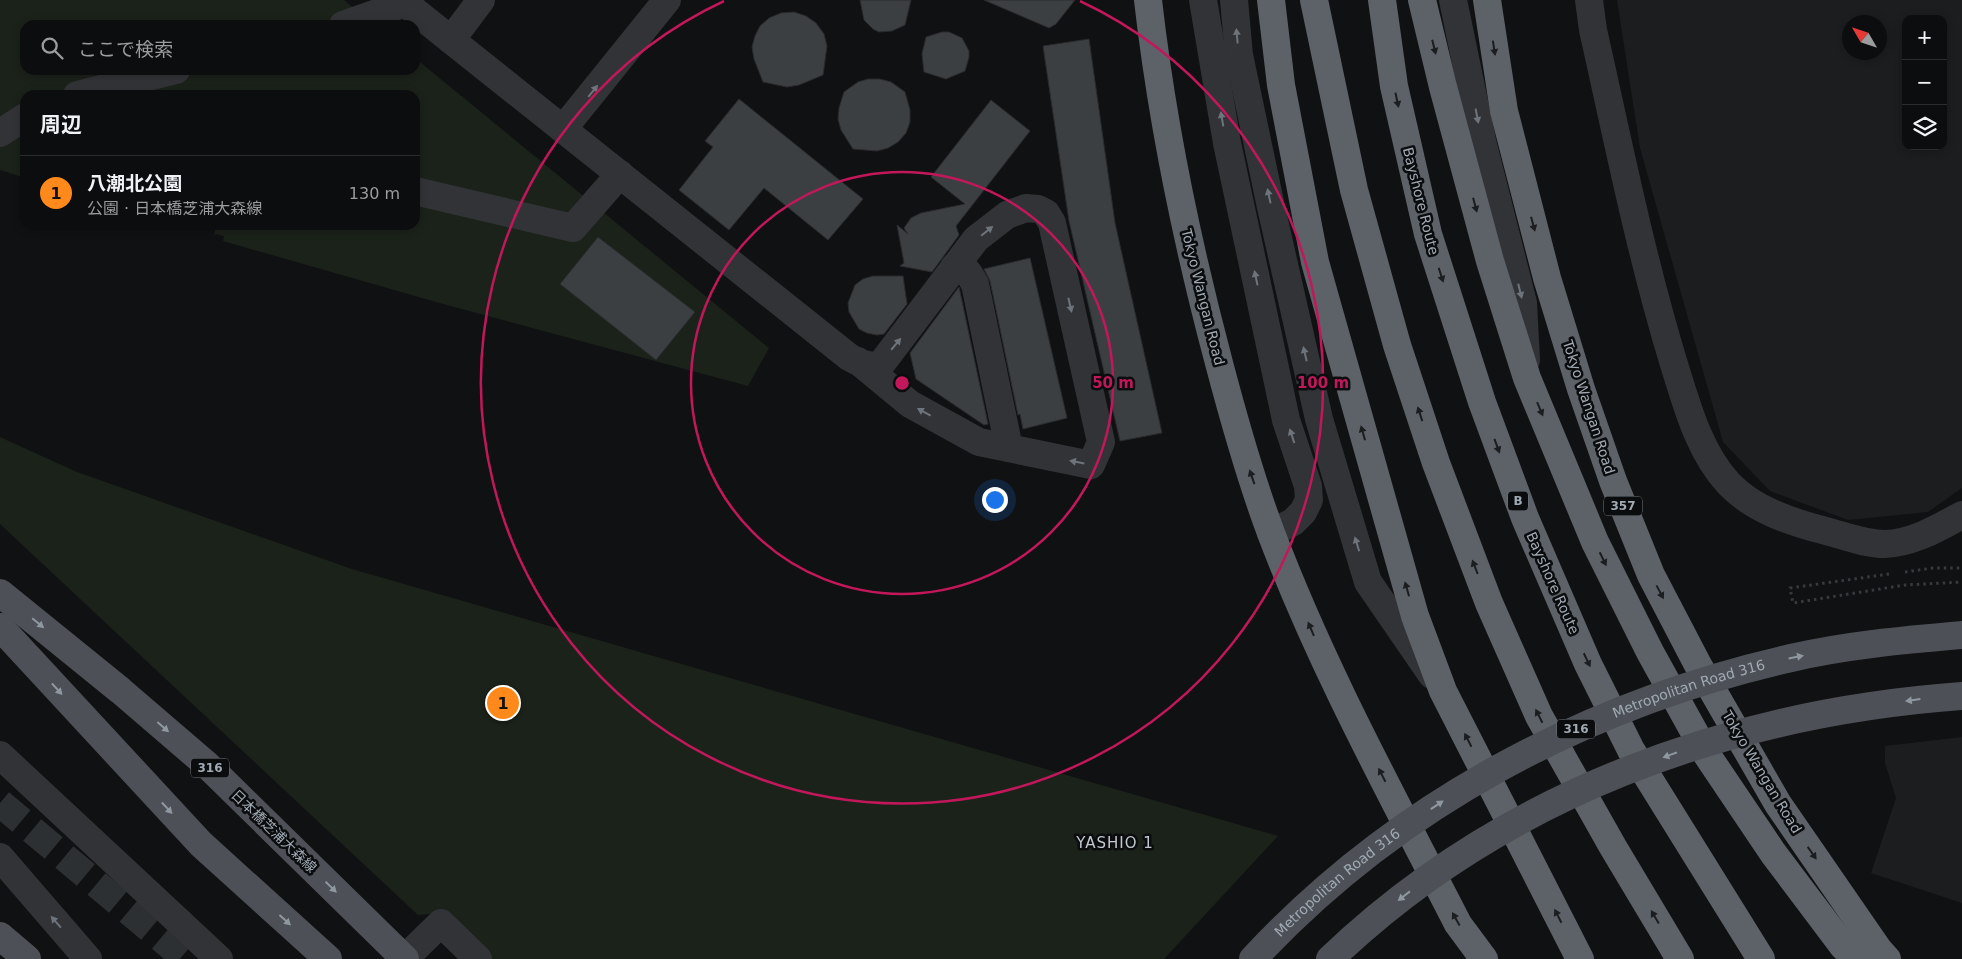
<!DOCTYPE html>
<html lang="ja">
<head>
<meta charset="utf-8">
<style>
	:root { --surface:#0c0d0e; --page:#151617; --text:#f1f3f6; --muted:#9a9c9e; --line:#2c2d2e; --accent:#ff8a1b }
	body { margin:0; font-family:"DejaVu Sans","Noto Sans JP",sans-serif; background:var(--page); color:var(--text) }
	.controls { position:absolute; right:15px; top:15px; display:grid; overflow:hidden; border-radius:10px; box-shadow:0 2px 8px #0003 }
	.controls button { width:45px; height:45px; display:grid; place-items:center; padding:0; border:0; border-bottom:1px solid var(--line); background:var(--surface); color:var(--text); font:25px sans-serif }
	.compass { position:absolute; left:1842px; top:15px; width:45px; height:45px; border-radius:50%; background:var(--surface); box-shadow:0 2px 8px #0003; rotate:309deg }
	.you { position:absolute; left:994px; top:499px; width:18px; height:18px; margin:-12px; border:4px solid #fff; border-radius:50%; background:#1a73e8; box-shadow:0 0 0 8px #1a73e833 }
	.badge { display:grid; place-items:center; width:32px; height:32px; border-radius:50%; background:var(--accent); color:#111; font-size:16px; font-weight:700 }
	.pin { position:absolute; translate:-50% -50%; border:2px solid #fff; box-shadow:0 1px 5px #0006 }
	.list { margin:0; padding:0; list-style:none }
	h2 { display:flex; justify-content:space-between; align-items:center; height:65px; margin:0; padding:0 20px; font-size:21px }
	h2 small { font-size:16px; font-weight:400; color:var(--muted) }
	.list li { display:grid; grid-template-columns:32px 1fr auto; gap:15px; align-items:center; box-sizing:border-box; height:75px; padding:0 20px; border-top:1px solid var(--line) }
	.list b { display:block; font-size:19px; white-space:nowrap }
	.list p { margin:0; font-size:16px; white-space:nowrap; color:var(--muted) }
	.list em { font-size:16px; font-style:normal; color:var(--muted) }
	.icon { flex:none; width:28px; height:28px; fill:none; stroke:currentColor; stroke-width:2; stroke-linecap:round; stroke-linejoin:round }
	.map { position:relative; flex:none; width:1962px; height:959px; overflow:hidden }
	.search { position:absolute; background:var(--surface); box-shadow:0 2px 8px #0003; left:20px; top:20px; width:400px; height:55px; display:flex; align-items:center; gap:12px; box-sizing:border-box; padding:0 18px; border-radius:15px; color:var(--muted); font-size:19px }
	.panel { position:absolute; background:var(--surface); box-shadow:0 2px 8px #0003; left:20px; top:90px; width:400px; height:140px; border-radius:15px }
	.map>svg:first-child { display:block }
	.built { fill:#1c1d1f; fill-rule:evenodd }
	.green { fill:#1b221a }
	.building { fill:#3c3f42; stroke:#2a2b2e }
	.lines { fill:none; stroke-linecap:round; stroke-linejoin:round }
	.highway-tunnel { stroke:#2d3032; stroke-width:28; stroke-dasharray:28 14; stroke-linecap:butt }
	.path { stroke:#373a3e; stroke-width:3; stroke-dasharray:2.5 4; stroke-linecap:butt }
	.minor { stroke:#313337; stroke-width:28 }
	.major { stroke:#4d5157; stroke-width:28 }
	.highway { stroke:#5d6269; stroke-width:28 }
	.major-bridge { stroke:#4d5157; stroke-width:28 }
	.oneway { fill:#6e747c }
	.oneway2 { fill:#1b1d1f }
	.oneway3 { fill:#8f98a1 }
	.ring { fill:none; stroke:#c2185b; stroke-width:2.5 }
	.labels { text-anchor:middle; dominant-baseline:central; stroke-width:5; stroke-linejoin:round; paint-order:stroke }
	.shield { fill:#0b0c0d; stroke:#737b82; stroke-width:1 }
	.shield-label { font-size:12px; font-weight:bold; fill:#a0aab4 }
	.street-label { font-size:14px; fill:#a0aab4; stroke:#0b0c0d }
	.neighbourhood-label { font-size:15px; letter-spacing:1px; fill:#c2c8d0; stroke:#0b0c0d }
	.centre { fill:#c2185b; stroke:#0b0c0d; stroke-width:2.5 }
	.ring-label { font-size:15px; text-anchor:middle; font-weight:bold; fill:#c2185b; stroke:#0b0c0d; stroke-width:5; stroke-linejoin:round; paint-order:stroke }
</style>
</head>
<body>
<div class="map">
<svg width="1962" height="959" viewBox="0 0 1962 959">
	<rect width="100%" height="100%" fill="#101112"/>
	<!-- built -->
	<g class="built">
		<path d="M 1617,0 L 1962,0 L 1962,488 L 1928,512 L 1848,520 L 1770,491 L 1723,442 L 1640,148 ZM 1906,19 L 1943,19 L 1943,146 L 1906,146 ZM 1850,22 L 1880,22 L 1880,52 L 1850,52 Z"/>
		<path d="M 1962,737 L 1962,903 L 1871,873 L 1896,798 L 1885,763 L 1885,746 Z"/>
	</g>
	<!-- green -->
	<g class="green">
		<path d="M 0,0 L 344,0 L 374,25 L 25,25 L 25,70 L 415,70 L 415,58 L 769,348 L 748,386 L 436,302 L 223,241 L 224,236 L 216,234 L 214,237 L 216,225 L 415,225 L 415,95 L 25,95 L 25,178 L 0,170 Z"/>
		<path d="M 0,437 L 77,472 L 352,569 L 1278,836 L 1164,959 L 491,959 L 441,913 L 418,915 L 0,524 Z"/>
	</g>
	<!-- building -->
	<g class="building">
		<path d="M 860,0 L 911,0 L 905,25 L 892,31 L 879,32 L 873,29 L 864,20 Z"/>
		<path d="M 984,0 L 1075,0 L 1056,24 L 1049,28 Z"/>
		<path d="M 794,12 L 806,16 L 816,23 L 824,34 L 827,46 L 823,75 L 799,85 L 787,87 L 763,82 L 754,59 L 752,47 L 755,36 L 760,26 L 769,18 L 781,13 Z"/>
		<path d="M 942,32 L 949,32 L 962,38 L 969,51 L 969,57 L 965,71 L 946,79 L 924,72 L 922,54 L 926,37 Z"/>
		<path d="M 1089,39 L 1115,223 L 1162,433 L 1120,441 L 1069,221 L 1043,46 Z"/>
		<path d="M 868,79 L 880,79 L 891,82 L 905,92 L 910,110 L 910,122 L 906,133 L 898,142 L 888,148 L 877,151 L 853,149 L 841,130 L 838,119 L 839,108 L 844,92 L 858,82 Z"/>
		<path d="M 739,99 L 863,199 L 828,240 L 764,188 L 729,230 L 679,190 L 713,147 L 705,141 Z"/>
		<path d="M 991,100 L 1030,131 L 956,226 L 959,235 L 932,272 L 900,266 L 904,263 L 897,225 L 908,234 L 904,228 L 911,218 L 921,213 L 965,204 L 931,177 Z"/>
		<path d="M 598,237 L 695,312 L 656,360 L 560,284 Z"/>
		<path d="M 1030,258 L 1067,418 L 1023,429 L 1020,414 L 1018,415 L 990,281 L 984,269 Z"/>
		<path d="M 873,276 L 903,276 L 907,304 L 884,334 L 877,335 L 867,333 L 859,329 L 849,312 L 848,303 L 855,285 L 863,279 Z"/>
		<path d="M 959,287 L 988,424 L 984,425 L 916,379 L 910,353 Z"/>
	</g>
	<g class="lines">
		<!-- highway-tunnel -->
		<path class="highway-tunnel" d="M 0,803 L 186,959"/>
		<!-- path -->
		<g class="path">
			<path d="M 1905,572 L 1933,568 L 1962,568"/>
			<path d="M 1889,574 L 1790,588 L 1793,603 L 1905,585 L 1962,582"/>
		</g>
		<!-- minor -->
		<g class="minor">
			<path d="M 401,0 L 451,40 L 481,0"/>
			<path d="M 1203,0 L 1227,143 L 1286,420 L 1308,486 L 1309,500 L 1303,512 L 1293,522 L 1271,533"/>
			<path d="M 1234,0 L 1239,55 L 1271,207 L 1319,419 L 1368,582 L 1432,675"/>
			<path d="M 1453,0 L 1483,145 L 1523,303 L 1526,360"/>
			<path d="M 1589,0 L 1593,30 C 1618,141 1640,252 1673,361 C 1686,402 1698,451 1729,484 C 1754,510 1791,522 1826,531 C 1845,536 1865,544 1885,544 C 1913,543 1938,528 1962,515"/>
			<path d="M 343,25 L 405,3"/>
			<path d="M 451,40 L 849,357 C 860,363 870,369 882,363 L 976,239 L 1007,215 L 1026,208 L 1038,209 L 1046,213 L 1052,223 L 1101,442 L 1091,465 L 979,442 L 910,404 L 858,361"/>
			<path d="M 77,95 L 176,70"/>
			<path d="M 563,129 L 667,0"/>
			<path d="M 0,133 L 25,117"/>
			<path d="M 415,191 L 573,228 L 620,174"/>
			<path d="M 954,267 C 967,266 969,274 975,284 L 1009,448"/>
			<path d="M 0,755 L 219,959"/>
			<path d="M 0,857 L 88,959"/>
			<path d="M 405,958 L 441,923 L 478,959"/>
		</g>
		<!-- major -->
		<g class="major">
			<path d="M 0,593 L 121,691 L 206,764 L 405,959"/>
			<path d="M 0,627 L 201,844 L 328,959"/>
			<path d="M 0,936 L 27,959"/>
		</g>
		<!-- highway -->
		<g class="highway">
			<path d="M 1148,0 C 1162,123 1187,243 1219,363 C 1234,420 1250,477 1271,533 C 1322,668 1392,795 1458,924 L 1484,959"/>
			<path d="M 1271,0 L 1281,85 L 1315,262 L 1415,616 L 1443,691 L 1580,959"/>
			<path d="M 1314,0 L 1354,190 L 1397,345 L 1436,463 L 1489,603 L 1539,716 L 1613,847 L 1680,959"/>
			<path d="M 1382,0 L 1394,86 L 1428,234 L 1482,402 L 1525,518 L 1588,664 L 1631,750 L 1761,959"/>
			<path d="M 1422,0 L 1443,87 L 1490,261 L 1527,378 L 1595,542 L 1650,652 L 1707,755 L 1773,853 L 1843,946 L 1856,959"/>
			<path d="M 1487,0 L 1504,111 L 1547,278 L 1581,389 L 1613,481 L 1651,575 L 1698,665 L 1778,804 L 1878,949 L 1887,959"/>
		</g>
		<!-- major-bridge -->
		<g class="major-bridge">
			<path id="s1" d="M 1253,959 C 1396,805 1587,704 1791,658 C 1847,645 1905,640 1962,635"/>
			<path d="M 1330,959 C 1501,795 1728,713 1962,696"/>
		</g>
	</g>
	<!-- one-way arrows -->
	<defs><path id="oneway-solid" d="M-6-.8H1V-3.2L6.5 0L1 3.2V.8H-6Z" transform="scale(1.25)"/></defs>
	<g class="oneway">
		<use href="#oneway-solid" transform="translate(1237 36) rotate(-95)"/>
		<use href="#oneway-solid" transform="translate(593 91) rotate(-51)"/>
		<use href="#oneway-solid" transform="translate(1477 116) rotate(79)"/>
		<use href="#oneway-solid" transform="translate(1222 119) rotate(-100)"/>
		<use href="#oneway-solid" transform="translate(1269 196) rotate(-102)"/>
		<use href="#oneway-solid" transform="translate(987 231) rotate(-39)"/>
		<use href="#oneway-solid" transform="translate(1256 278) rotate(-102)"/>
		<use href="#oneway-solid" transform="translate(1520 291) rotate(76)"/>
		<use href="#oneway-solid" transform="translate(1070 305) rotate(77)"/>
		<use href="#oneway-solid" transform="translate(896 344) rotate(-50)"/>
		<use href="#oneway-solid" transform="translate(1305 354) rotate(-103)"/>
		<use href="#oneway-solid" transform="translate(924 412) rotate(-151)"/>
		<use href="#oneway-solid" transform="translate(1292 436) rotate(-108)"/>
		<use href="#oneway-solid" transform="translate(1077 462) rotate(-169)"/>
		<use href="#oneway-solid" transform="translate(1357 544) rotate(-107)"/>
		<use href="#oneway-solid" transform="translate(56 922) rotate(-131)"/>
	</g>
	<g class="oneway2">
		<use href="#oneway-solid" transform="translate(1434 47) rotate(76)"/>
		<use href="#oneway-solid" transform="translate(1494 48) rotate(81)"/>
		<use href="#oneway-solid" transform="translate(1397 100) rotate(78)"/>
		<use href="#oneway-solid" transform="translate(1475 205) rotate(75)"/>
		<use href="#oneway-solid" transform="translate(1533 224) rotate(75)"/>
		<use href="#oneway-solid" transform="translate(1441 275) rotate(72)"/>
		<use href="#oneway-solid" transform="translate(1540 409) rotate(67)"/>
		<use href="#oneway-solid" transform="translate(1420 414) rotate(-108)"/>
		<use href="#oneway-solid" transform="translate(1363 433) rotate(-106)"/>
		<use href="#oneway-solid" transform="translate(1497 446) rotate(70)"/>
		<use href="#oneway-solid" transform="translate(1252 477) rotate(-109)"/>
		<use href="#oneway-solid" transform="translate(1603 559) rotate(64)"/>
		<use href="#oneway-solid" transform="translate(1475 567) rotate(-111)"/>
		<use href="#oneway-solid" transform="translate(1407 589) rotate(-106)"/>
		<use href="#oneway-solid" transform="translate(1660 592) rotate(62)"/>
		<use href="#oneway-solid" transform="translate(1311 629) rotate(-113)"/>
		<use href="#oneway-solid" transform="translate(1587 660) rotate(65)"/>
		<use href="#oneway-solid" transform="translate(1539 716) rotate(-117)"/>
		<use href="#oneway-solid" transform="translate(1468 740) rotate(-117)"/>
		<use href="#oneway-solid" transform="translate(1382 775) rotate(-117)"/>
		<use href="#oneway-solid" transform="translate(1812 853) rotate(55)"/>
		<use href="#oneway-solid" transform="translate(1558 916) rotate(-117)"/>
		<use href="#oneway-solid" transform="translate(1655 917) rotate(-121)"/>
		<use href="#oneway-solid" transform="translate(1456 919) rotate(-119)"/>
	</g>
	<g class="oneway3">
		<use href="#oneway-solid" transform="translate(38 623) rotate(40)"/>
		<use href="#oneway-solid" transform="translate(1796 657) rotate(-11)"/>
		<use href="#oneway-solid" transform="translate(57 689) rotate(47)"/>
		<use href="#oneway-solid" transform="translate(1913 700) rotate(172)"/>
		<use href="#oneway-solid" transform="translate(163 727) rotate(41)"/>
		<use href="#oneway-solid" transform="translate(1670 755) rotate(160)"/>
		<use href="#oneway-solid" transform="translate(1437 805) rotate(-34)"/>
		<use href="#oneway-solid" transform="translate(167 808) rotate(47)"/>
		<use href="#oneway-solid" transform="translate(331 887) rotate(44)"/>
		<use href="#oneway-solid" transform="translate(1404 896) rotate(142)"/>
		<use href="#oneway-solid" transform="translate(285 920) rotate(42)"/>
	</g>
	<!-- distance rings -->
	<g class="ring">
		<circle cx="902" cy="383" r="211"/>
		<path d="M1080 1A421 421 0 1 1 724 1"/>
	</g>
	<g class="labels">
		<!-- shield labels -->
		<g class="shield">
			<rect x="1508" y="491.5" width="20" height="19" rx="4"/>
			<rect x="1604" y="496.5" width="38" height="19" rx="4"/>
			<rect x="1557" y="719.5" width="38" height="19" rx="4"/>
			<rect x="191" y="758.5" width="38" height="19" rx="4"/>
		</g>
		<g class="shield-label">
			<text x="1518" y="501">B</text>
			<text x="1623" y="506">357</text>
			<text x="1576" y="729">316</text>
			<text x="210" y="768">316</text>
		</g>
		<!-- street labels -->
		<g class="street-label">
			<text transform="translate(1421 201) rotate(76)">Bayshore Route</text>
			<text transform="translate(1203 297) rotate(76)">Tokyo Wangan Road</text>
			<text transform="translate(1589 407) rotate(72)">Tokyo Wangan Road</text>
			<text transform="translate(1553 583) rotate(66)">Bayshore Route</text>
			<text stroke="none"><textPath href="#s1" startOffset="519">Metropolitan Road 316</textPath></text>
			<text transform="translate(1762 772) rotate(59)">Tokyo Wangan Road</text>
			<text transform="translate(274 831) rotate(44)">日本橋芝浦大森線</text>
			<text stroke="none"><textPath href="#s1" startOffset="114">Metropolitan Road 316</textPath></text>
		</g>
		<!-- neighbourhood labels -->
		<g class="neighbourhood-label">
			<text x="1115" y="843">YASHIO 1</text>
		</g>
	</g>
	<circle cx="902" cy="383" r="8" class="centre"/>
	<g class="ring-label">
		<text x="1113" y="388">50 m</text>
		<text x="1323" y="388">100 m</text>
	</g>
</svg>
<div class="controls">
<button>+</button>
<button>−</button>
<button><svg class="icon" aria-label="layers" viewBox="0 0 24 24"><path d="M12 4l9 5-9 5-9-5zM3 14l9 5 9-5"/></svg></button>
</div>
<svg class="compass" viewBox="-18 -18 36 36"><path d="M0-13l5 13h-10z" fill="#e53935"/><path d="M0 13l5-13h-10z" fill="#9a9c9e"/></svg>
<div class="you"></div>
<div class="pin badge" style="left:503px;top:703px">1</div>
<div class="search"><svg class="icon" aria-label="search" viewBox="0 0 24 24"><circle cx="10" cy="10" r="6"/><path d="M15 15l6 6"/></svg>ここで検索</div>
<section class="panel">
<h2>周辺<small></small></h2>
<ul class="list">
<li><span class="badge">1</span><div><b>八潮北公園</b><p>公園 · 日本橋芝浦大森線</p></div><em>130 m</em></li>
</ul>
</section>
</div>
</body>
</html>
